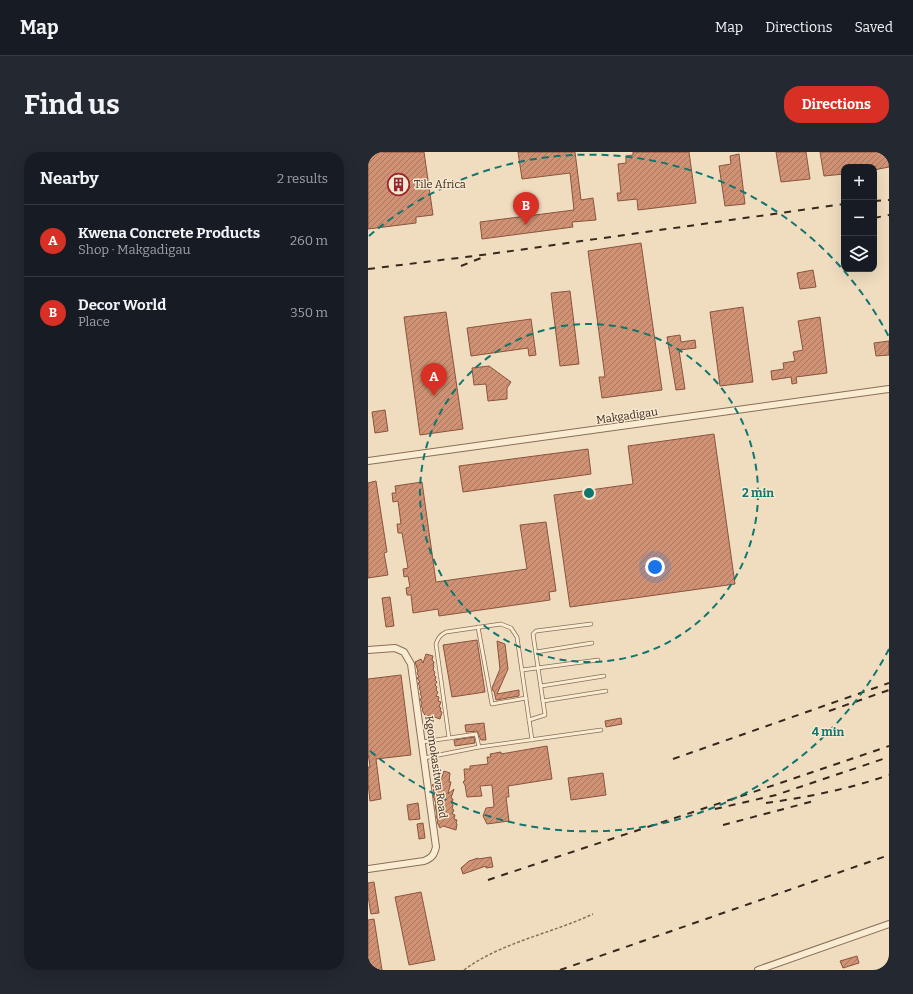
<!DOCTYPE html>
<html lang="en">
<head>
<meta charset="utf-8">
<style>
	:root { --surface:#171b24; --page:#242831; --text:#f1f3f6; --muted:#9ea1a6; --line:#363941; --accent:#d93025 }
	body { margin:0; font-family:Bitter,serif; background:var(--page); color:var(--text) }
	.controls { position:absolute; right:12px; top:12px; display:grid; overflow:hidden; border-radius:8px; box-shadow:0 4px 16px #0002 }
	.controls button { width:36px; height:36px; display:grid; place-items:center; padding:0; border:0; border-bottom:1px solid var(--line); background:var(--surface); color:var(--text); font:20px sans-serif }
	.you { position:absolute; left:287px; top:415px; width:14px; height:14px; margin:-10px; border:3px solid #fff; border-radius:50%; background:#1a73e8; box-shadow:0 0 0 6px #1a73e833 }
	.badge { display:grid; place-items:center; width:26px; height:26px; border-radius:50%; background:var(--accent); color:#fff; font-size:13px; font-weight:700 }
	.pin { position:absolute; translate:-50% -33px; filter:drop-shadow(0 1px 2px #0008) }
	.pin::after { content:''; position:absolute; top:21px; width:14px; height:12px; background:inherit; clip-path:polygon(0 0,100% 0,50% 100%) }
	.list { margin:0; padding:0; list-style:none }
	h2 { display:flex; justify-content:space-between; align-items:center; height:52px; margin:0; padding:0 16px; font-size:17px }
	h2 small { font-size:13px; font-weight:400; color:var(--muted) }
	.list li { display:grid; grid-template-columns:26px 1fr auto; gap:12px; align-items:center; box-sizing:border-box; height:72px; padding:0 16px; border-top:1px solid var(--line) }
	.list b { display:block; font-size:15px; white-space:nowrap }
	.list p { margin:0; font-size:13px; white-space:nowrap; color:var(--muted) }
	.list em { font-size:13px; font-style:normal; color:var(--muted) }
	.icon { flex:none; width:22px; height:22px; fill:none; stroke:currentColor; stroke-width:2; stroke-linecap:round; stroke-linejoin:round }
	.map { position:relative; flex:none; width:521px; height:818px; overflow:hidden; border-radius:16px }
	header { display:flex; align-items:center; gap:24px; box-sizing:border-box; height:56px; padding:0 20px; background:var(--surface); border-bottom:1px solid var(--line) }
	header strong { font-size:19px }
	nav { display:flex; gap:22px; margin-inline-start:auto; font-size:14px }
	.intro { display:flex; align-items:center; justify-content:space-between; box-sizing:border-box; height:96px; padding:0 24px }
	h1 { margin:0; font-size:28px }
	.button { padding:10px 18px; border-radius:16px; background:var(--accent); color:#fff; font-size:14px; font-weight:700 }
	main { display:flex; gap:24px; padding:0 24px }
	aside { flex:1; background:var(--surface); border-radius:16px; box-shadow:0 4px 16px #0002 }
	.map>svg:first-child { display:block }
	.building { fill:url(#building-hatch); stroke:#8a543c }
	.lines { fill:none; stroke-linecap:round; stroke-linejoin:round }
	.service-casing { stroke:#8a6e57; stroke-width:4.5 }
	.minor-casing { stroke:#8a6e57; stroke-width:8 }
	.path { stroke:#8a6e57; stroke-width:1.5; stroke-dasharray:3 2; stroke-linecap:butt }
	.service { stroke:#faebd3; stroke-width:3 }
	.minor { stroke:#faebd3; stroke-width:6 }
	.rail { stroke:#38271c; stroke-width:2; stroke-dasharray:7 7; stroke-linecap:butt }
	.ring { fill:none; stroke:#0f766e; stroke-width:2; stroke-dasharray:7 5 }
	.labels { text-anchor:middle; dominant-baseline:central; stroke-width:3; stroke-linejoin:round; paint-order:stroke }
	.poi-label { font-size:11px; fill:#38271c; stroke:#f7e8d0; text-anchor:start }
	.street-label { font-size:11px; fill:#38271c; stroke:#f7e8d0 }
	.centre { fill:#0f766e; stroke:#f7e8d0; stroke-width:2 }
	.ring-label { font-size:12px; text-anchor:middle; font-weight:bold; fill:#0f766e; stroke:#f7e8d0; stroke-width:3; stroke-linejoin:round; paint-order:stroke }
</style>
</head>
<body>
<header>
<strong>Map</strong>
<nav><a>Map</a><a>Directions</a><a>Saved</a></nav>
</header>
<div class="intro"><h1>Find us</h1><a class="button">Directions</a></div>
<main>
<aside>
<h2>Nearby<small>2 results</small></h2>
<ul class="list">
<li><span class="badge">A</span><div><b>Kwena Concrete Products</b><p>Shop · Makgadigau</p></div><em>260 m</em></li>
<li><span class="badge">B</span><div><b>Decor World</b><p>Place</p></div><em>350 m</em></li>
</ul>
</aside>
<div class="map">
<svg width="521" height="818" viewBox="0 0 521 818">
	<defs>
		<pattern id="building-hatch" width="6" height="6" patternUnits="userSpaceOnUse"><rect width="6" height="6" fill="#d09274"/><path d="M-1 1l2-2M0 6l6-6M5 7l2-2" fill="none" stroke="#aa775e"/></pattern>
	</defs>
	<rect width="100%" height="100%" fill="#f0ddc0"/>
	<!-- building -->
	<g class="building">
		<path d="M 0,0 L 56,0 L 65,63 L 48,65 L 48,71 L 0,77 Z"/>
		<path d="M 150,0 L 207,0 L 213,48 L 225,46 L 228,68 L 204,70 L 205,75 L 114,87 L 112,70 L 206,58 L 202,21 L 154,27 Z"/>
		<path d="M 265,0 L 321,0 L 328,51 L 270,58 L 269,47 L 250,49 L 249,41 L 253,41 L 250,12 L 258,11 L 258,4 L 265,3 Z"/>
		<path d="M 408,0 L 438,0 L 442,27 L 413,30 Z"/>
		<path d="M 452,0 L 521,0 L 521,15 L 506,18 L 506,15 L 476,15 L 476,22 L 456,24 Z"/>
		<path d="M 371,2 L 377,52 L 357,54 L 351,14 L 363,12 L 362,4 Z"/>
		<path d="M 273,91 L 294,238 L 234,246 L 231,225 L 237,225 L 220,99 Z"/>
		<path d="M 445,118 L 448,135 L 432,137 L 429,121 Z"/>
		<path d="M 202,139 L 211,212 L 192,214 L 183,141 Z"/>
		<path d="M 375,155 L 385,230 L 352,234 L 342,160 Z"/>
		<path d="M 78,160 L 95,277 L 52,283 L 36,165 Z"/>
		<path d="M 452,165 L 459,221 L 428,225 L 429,231 L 424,232 L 423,225 L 404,228 L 403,219 L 416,217 L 415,211 L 427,209 L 425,200 L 435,198 L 430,169 Z"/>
		<path d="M 163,167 L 168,203 L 161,204 L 160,196 L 103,204 L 99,176 Z"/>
		<path d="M 312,183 L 313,190 L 327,188 L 328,196 L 311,198 L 317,237 L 308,238 L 299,185 Z"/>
		<path d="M 521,189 L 521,203 L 508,204 L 506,191 Z"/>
		<path d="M 121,214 L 143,230 L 139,236 L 139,247 L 120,249 L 118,232 L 106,233 L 104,216 Z"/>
		<path d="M 17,258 L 20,279 L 7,281 L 4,260 Z"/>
		<path d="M 346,282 L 367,432 L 202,455 L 186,343 L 265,332 L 260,294 Z"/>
		<path d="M 220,297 L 223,322 L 95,340 L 91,314 Z"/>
		<path d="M 8,329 L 19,400 L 16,401 L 20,423 L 0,426 L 0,331 Z"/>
		<path d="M 54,330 L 68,430 L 159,417 L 152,373 L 178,370 L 188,439 L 181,440 L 182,448 L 71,464 L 70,457 L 45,461 L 43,443 L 39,443 L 38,436 L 42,435 L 40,424 L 36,425 L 35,417 L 40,416 L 34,381 L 30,381 L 29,372 L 33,372 L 30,349 L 25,350 L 24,341 L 28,341 L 27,334 Z"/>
		<path d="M 22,445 L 26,474 L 18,475 L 14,446 Z"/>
		<path d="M 109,488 L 117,540 L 84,545 L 75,493 Z"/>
		<path d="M 129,489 L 137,492 L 140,517 L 129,542 L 151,538 L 151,544 L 128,548 L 126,539 L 125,539 L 124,536 L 132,517 Z"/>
		<path d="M 58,502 L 65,504 L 64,508 L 66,510 L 65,514 L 66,514 L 65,518 L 67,520 L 66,523 L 68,525 L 67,528 L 69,530 L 67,533 L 69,535 L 68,538 L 70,540 L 68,544 L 71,545 L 70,549 L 73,550 L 71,555 L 73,556 L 72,559 L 74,560 L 72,567 L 61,563 L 58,565 L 54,558 L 55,557 L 53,554 L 54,551 L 52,547 L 54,546 L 52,541 L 53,540 L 51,536 L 52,535 L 50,531 L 52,530 L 49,526 L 51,525 L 49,521 L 50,519 L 47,510 L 53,507 L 55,511 Z"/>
		<path d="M 33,523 L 43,603 L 8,607 L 13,647 L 2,649 L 0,631 L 0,615 L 2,615 L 0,601 L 0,527 Z"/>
		<path d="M 253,566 L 254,572 L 238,575 L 237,569 Z"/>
		<path d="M 116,571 L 118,588 L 113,588 L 109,579 L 98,580 L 97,573 Z"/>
		<path d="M 106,585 L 107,591 L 87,594 L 86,588 Z"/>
		<path d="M 179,594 L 184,627 L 140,634 L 141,645 L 138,645 L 141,669 L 119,672 L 115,664 L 118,656 L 126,655 L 124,633 L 112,634 L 114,644 L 99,645 L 97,633 L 95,630 L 97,628 L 96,617 L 102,617 L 102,614 L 120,612 L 119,605 L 123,605 L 122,602 L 133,600 L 133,602 Z"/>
		<path d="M 76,619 L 82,621 L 81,630 L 83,630 L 80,642 L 86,637 L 83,646 L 85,647 L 84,651 L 85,653 L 84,657 L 86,658 L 84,662 L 87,663 L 86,667 L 89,668 L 88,671 L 89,672 L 88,678 L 75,674 L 72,676 L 69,670 L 70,668 L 68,665 L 69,663 L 67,653 L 68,652 L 65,643 L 67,642 L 65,638 L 67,637 L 64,633 L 69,630 L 71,634 Z"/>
		<path d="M 235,621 L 238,643 L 203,648 L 200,626 Z"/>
		<path d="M 50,651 L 52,667 L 41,668 L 39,653 Z"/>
		<path d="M 55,671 L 57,686 L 51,687 L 49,672 Z"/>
		<path d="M 123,705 L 125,715 L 118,716 L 118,714 L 95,722 L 93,716 L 101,709 L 110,706 L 110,707 Z"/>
		<path d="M 6,730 L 11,761 L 3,762 L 0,744 L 0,731 Z"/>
		<path d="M 53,740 L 67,808 L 41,813 L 27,745 Z"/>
		<path d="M 6,767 L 14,818 L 0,818 L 0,768 Z"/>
		<path d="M 489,804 L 491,811 L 475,816 L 472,809 Z"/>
	</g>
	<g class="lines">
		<defs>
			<g id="service">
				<path d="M 110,475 L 124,552 L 158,546"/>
				<path d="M 168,500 L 224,491"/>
				<path d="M 154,518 L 230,508"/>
				<path d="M 173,534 L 236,524"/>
				<path d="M 175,549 L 238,539"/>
				<path d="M 161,568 L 177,563 L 165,482 L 168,479 L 223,472"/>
				<path d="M 81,586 L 68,492 C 70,486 72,483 78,480 L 133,472 L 143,476 L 149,485 L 164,588"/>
				<path d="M 54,590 L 108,582 L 111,595"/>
				<path d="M 56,606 L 111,595 L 233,578"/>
			</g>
			<g id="minor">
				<path d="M 0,309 L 521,237"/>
				<path d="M 0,498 L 27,496 L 36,500 L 43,512 L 68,695 C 66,703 64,706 56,709 L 0,717"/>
				<path d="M 390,818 L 521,772"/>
			</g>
		</defs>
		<!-- service casing -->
		<use href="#service" class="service-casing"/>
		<!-- minor casing -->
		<use href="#minor" class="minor-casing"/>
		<!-- path -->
		<path class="path" d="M 96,818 C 134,790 182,782 225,762"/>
		<!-- service -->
		<use href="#service" class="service"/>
		<!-- minor -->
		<use href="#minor" class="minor"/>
		<!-- rail -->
		<g class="rail">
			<path d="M 506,49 L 521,48"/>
			<path d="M 506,66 L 521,63"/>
			<path d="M 93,114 L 113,106"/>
			<path d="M 0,117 L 122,102 L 476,52"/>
			<path d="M 461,559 L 521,538"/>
			<path d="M 305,607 L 521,531"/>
			<path d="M 398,651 C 440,645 481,637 521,623"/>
			<path d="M 347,657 L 408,643 L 521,605"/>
			<path d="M 355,673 L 446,649"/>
			<path d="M 120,728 C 254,683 388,640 521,594"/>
			<path d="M 192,818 L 521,703"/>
		</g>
	</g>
	<!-- distance rings -->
	<g class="ring">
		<circle cx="221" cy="341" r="169"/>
		<path d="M521 497A338 338 0 0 1 1 598M1 84A338 338 0 0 1 521 185"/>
	</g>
	<!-- icons -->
	<defs>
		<symbol id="building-ring" viewBox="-11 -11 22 22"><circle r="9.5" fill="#f7e8d0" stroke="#9b242f" stroke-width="1.5"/><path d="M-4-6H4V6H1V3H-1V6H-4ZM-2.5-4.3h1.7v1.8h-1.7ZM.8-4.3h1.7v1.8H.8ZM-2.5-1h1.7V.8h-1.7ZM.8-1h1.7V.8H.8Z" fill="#9b242f"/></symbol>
	</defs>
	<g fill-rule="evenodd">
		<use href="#building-ring" x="18" y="20" width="25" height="25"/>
	</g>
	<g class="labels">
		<!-- poi labels -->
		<g class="poi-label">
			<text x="46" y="32">Tile Africa</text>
		</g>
		<!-- street labels -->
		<g class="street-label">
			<text transform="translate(259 264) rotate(-8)">Makgadigau</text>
			<text transform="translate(68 615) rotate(82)">Kgomokasitwa Road</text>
		</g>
	</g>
	<circle cx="221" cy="341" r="6" class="centre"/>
	<g class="ring-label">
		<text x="390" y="345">2 min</text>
		<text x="460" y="584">4 min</text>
	</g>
</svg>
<div class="controls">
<button>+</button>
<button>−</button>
<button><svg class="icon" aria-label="layers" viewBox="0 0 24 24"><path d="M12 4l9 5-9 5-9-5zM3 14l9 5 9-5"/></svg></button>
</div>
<div class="you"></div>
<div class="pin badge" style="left:66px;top:244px">A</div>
<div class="pin badge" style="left:158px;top:73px">B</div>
</div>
</main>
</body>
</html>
